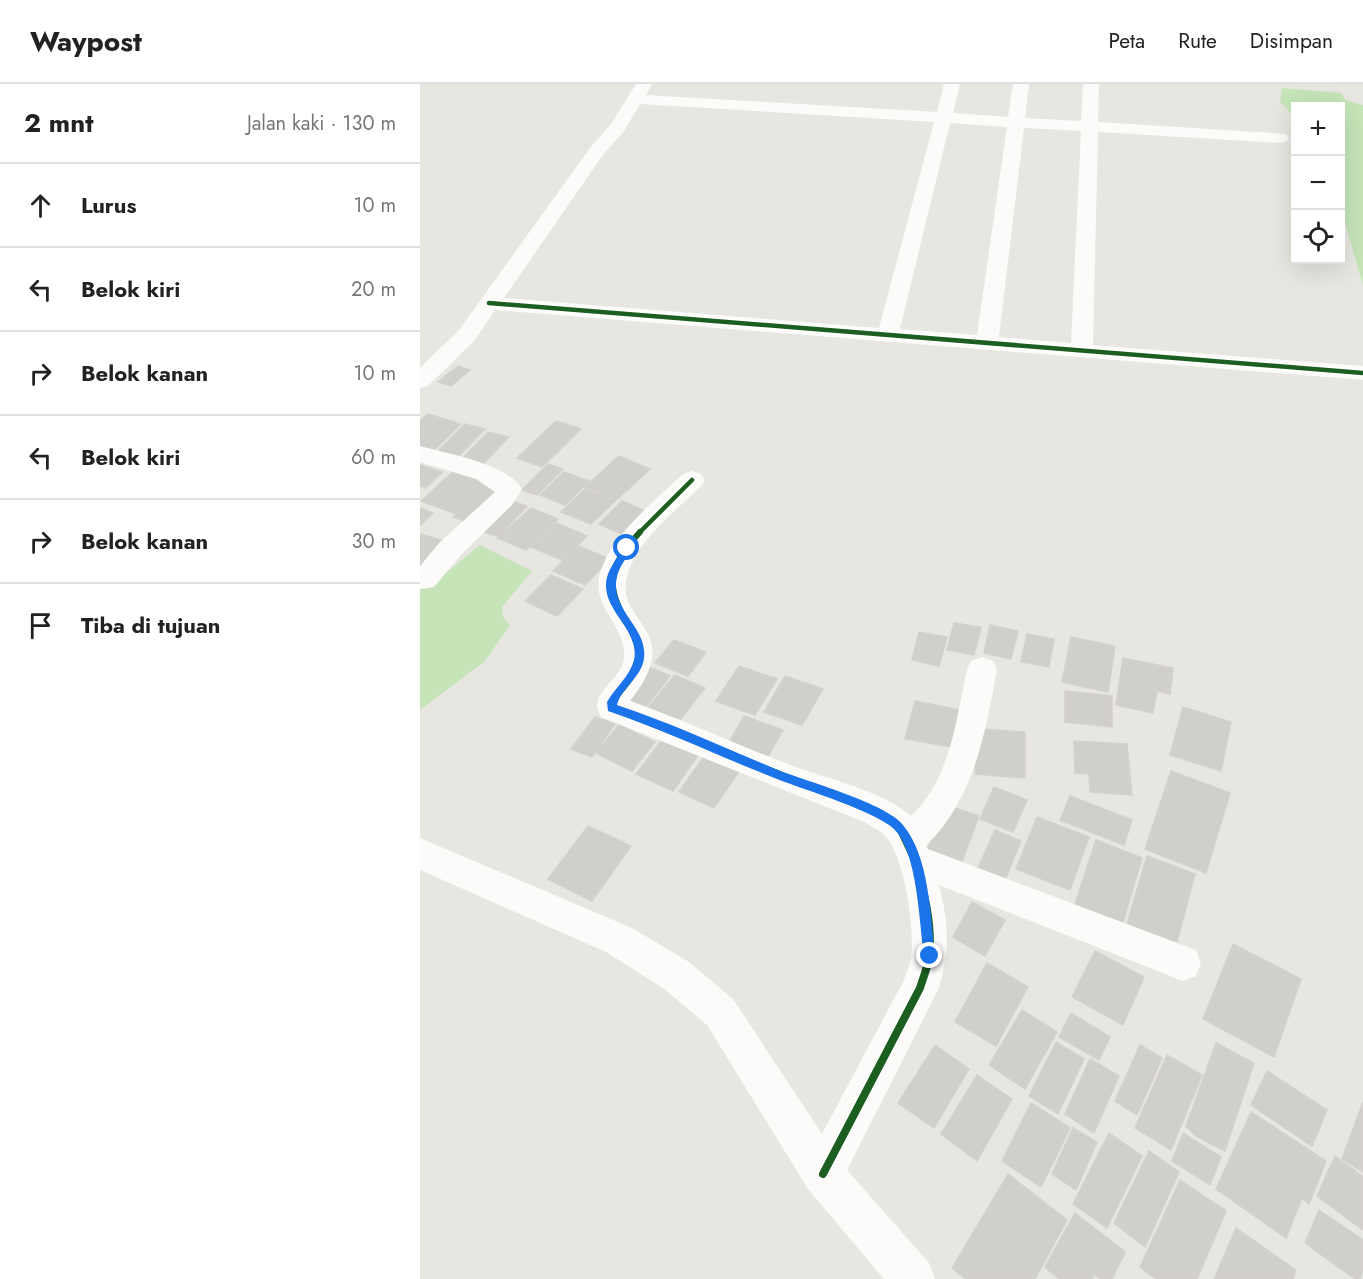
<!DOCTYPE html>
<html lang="id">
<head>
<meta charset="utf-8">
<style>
	:root { --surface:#fff; --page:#f2f2f2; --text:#222; --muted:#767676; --line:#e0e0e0 }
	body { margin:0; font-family:Jost,sans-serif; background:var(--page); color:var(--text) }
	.controls { position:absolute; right:18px; top:18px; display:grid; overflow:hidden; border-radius:0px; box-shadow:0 6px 24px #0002 }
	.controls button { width:54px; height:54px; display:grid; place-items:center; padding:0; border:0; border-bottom:2px solid var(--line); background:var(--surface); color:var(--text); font:30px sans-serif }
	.stop { position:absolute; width:18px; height:18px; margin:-14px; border:4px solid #1a73e8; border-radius:50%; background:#fff }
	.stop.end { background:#1a73e8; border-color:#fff; box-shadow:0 2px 6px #0008 }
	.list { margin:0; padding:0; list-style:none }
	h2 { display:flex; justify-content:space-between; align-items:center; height:78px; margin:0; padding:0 24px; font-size:26px }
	h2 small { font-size:20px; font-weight:400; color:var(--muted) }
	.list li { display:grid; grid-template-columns:39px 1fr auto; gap:18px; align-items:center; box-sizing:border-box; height:84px; padding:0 24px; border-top:2px solid var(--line) }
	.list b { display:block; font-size:22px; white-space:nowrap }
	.list em { font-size:20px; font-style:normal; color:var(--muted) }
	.icon { flex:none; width:33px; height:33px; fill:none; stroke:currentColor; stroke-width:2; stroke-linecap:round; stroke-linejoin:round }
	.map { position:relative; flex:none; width:943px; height:1195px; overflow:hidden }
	header { display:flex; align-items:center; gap:36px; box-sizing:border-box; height:84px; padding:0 30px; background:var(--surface); border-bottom:2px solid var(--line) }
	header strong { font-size:28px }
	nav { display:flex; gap:33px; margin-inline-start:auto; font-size:21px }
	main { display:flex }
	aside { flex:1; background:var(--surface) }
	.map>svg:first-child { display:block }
	.green { fill:#c5e5b8 }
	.building { fill:#d1cfcb; stroke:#d3d1cc; stroke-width:1.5 }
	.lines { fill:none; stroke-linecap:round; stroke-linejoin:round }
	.street { fill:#fcfbfa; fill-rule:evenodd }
	.cycleway-far2-casing { stroke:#fff; stroke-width:8 }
	.cycleway-far1-casing { stroke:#fff; stroke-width:10 }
	.cycleway-casing { stroke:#fff; stroke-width:11 }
	.cycleway-far2 { stroke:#1b5e20; stroke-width:4.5 }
	.cycleway-far1 { stroke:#1b5e20; stroke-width:6 }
	.cycleway { stroke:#1b5e20; stroke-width:8 }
	.route { fill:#1a73e8 }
</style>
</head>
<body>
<header>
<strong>Waypost</strong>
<nav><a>Peta</a><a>Rute</a><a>Disimpan</a></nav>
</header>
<main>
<aside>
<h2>2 mnt<small>Jalan kaki · 130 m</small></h2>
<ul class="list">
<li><svg class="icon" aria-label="ahead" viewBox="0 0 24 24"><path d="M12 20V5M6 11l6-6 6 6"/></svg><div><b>Lurus</b></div><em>10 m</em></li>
<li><svg class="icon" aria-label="left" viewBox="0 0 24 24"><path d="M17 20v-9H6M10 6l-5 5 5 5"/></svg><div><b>Belok kiri</b></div><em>20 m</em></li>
<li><svg class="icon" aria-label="right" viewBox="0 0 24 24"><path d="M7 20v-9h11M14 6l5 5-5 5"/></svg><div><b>Belok kanan</b></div><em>10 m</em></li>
<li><svg class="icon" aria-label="left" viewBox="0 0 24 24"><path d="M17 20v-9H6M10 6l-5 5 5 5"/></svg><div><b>Belok kiri</b></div><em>60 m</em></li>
<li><svg class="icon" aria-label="right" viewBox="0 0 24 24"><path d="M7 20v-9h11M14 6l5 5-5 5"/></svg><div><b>Belok kanan</b></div><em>30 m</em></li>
<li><svg class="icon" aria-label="arrive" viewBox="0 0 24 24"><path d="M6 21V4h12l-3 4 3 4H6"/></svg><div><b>Tiba di tujuan</b></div></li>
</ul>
</aside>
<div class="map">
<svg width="943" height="1195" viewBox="0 0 943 1195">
	<rect width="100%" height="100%" fill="#e8e6e0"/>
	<!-- green -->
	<g class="green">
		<path d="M 862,4 L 921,9 L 925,16 L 943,21 L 943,202 L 921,124 L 920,22 L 876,22 L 875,33 L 860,18 Z"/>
		<path d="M 60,461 L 112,487 L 82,523 L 83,533 L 90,541 L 65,577 L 0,626 L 0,505 L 6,505 Z"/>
	</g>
	<!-- building -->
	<g class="building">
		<path d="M 38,282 L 50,286 L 31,302 L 18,298 Z"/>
		<path d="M 8,330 L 41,340 L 11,369 L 0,366 L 0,337 Z"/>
		<path d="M 136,337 L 161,345 L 122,383 L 97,374 Z"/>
		<path d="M 45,340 L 65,345 L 37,374 L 16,369 Z"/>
		<path d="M 68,348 L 89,353 L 60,383 L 40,377 Z"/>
		<path d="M 199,372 L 230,385 L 196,416 L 165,403 Z"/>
		<path d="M 128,380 L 143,385 L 117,411 L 102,406 Z"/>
		<path d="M 0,381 L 22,388 L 6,404 L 0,402 Z"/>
		<path d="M 37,384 L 72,396 L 36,430 L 1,417 Z"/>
		<path d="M 144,388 L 169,397 L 145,421 L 120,411 Z"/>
		<path d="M 67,402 L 84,409 L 51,440 L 33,433 Z"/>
		<path d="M 165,405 L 195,417 L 171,440 L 141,428 Z"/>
		<path d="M 86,415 L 107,422 L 78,453 L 56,445 Z"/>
		<path d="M 202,417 L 232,430 L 209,453 L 179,440 Z"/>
		<path d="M 0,424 L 13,429 L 0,442 Z"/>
		<path d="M 111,424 L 138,435 L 106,466 L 78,454 Z"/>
		<path d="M 136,439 L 167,452 L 142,476 L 111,463 Z"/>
		<path d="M 0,450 L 31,459 L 0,493 Z"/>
		<path d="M 158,462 L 190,475 L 165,501 L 133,487 Z"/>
		<path d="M 131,491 L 163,505 L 137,532 L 105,517 Z"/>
		<path d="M 534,539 L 561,543 L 554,571 L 527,566 Z"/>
		<path d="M 570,541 L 598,547 L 591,575 L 564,569 Z"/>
		<path d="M 499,548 L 527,553 L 519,582 L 492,576 Z"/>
		<path d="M 607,550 L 634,555 L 629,583 L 601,578 Z"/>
		<path d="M 651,553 L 695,562 L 688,608 L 642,598 Z"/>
		<path d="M 254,556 L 286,568 L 268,592 L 235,579 Z"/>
		<path d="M 703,574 L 753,584 L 750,610 L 737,607 L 733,629 L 696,621 Z"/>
		<path d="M 319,582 L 357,595 L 335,631 L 296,617 Z"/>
		<path d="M 229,583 L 250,592 L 226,623 L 205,614 Z"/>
		<path d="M 255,591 L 285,604 L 258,638 L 228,624 Z"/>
		<path d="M 365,592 L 403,605 L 382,641 L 344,628 Z"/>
		<path d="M 645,607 L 692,612 L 692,643 L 645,638 Z"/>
		<path d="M 495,617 L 545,627 L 537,664 L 485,655 Z"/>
		<path d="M 763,623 L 811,638 L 801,687 L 750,671 Z"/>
		<path d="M 324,632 L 363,646 L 346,676 L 307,662 Z"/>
		<path d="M 175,633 L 195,640 L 172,673 L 151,665 Z"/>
		<path d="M 199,641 L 235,658 L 212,687 L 176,669 Z"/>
		<path d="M 558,645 L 605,648 L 605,694 L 555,690 Z"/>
		<path d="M 245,652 L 281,667 L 253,707 L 216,690 Z"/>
		<path d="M 654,657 L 707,660 L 712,711 L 670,708 L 669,690 L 655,689 Z"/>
		<path d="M 285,671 L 320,686 L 294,724 L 259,708 Z"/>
		<path d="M 751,687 L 810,709 L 786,789 L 725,765 Z"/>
		<path d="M 574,703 L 607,716 L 593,748 L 560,735 Z"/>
		<path d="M 650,712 L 712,736 L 704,761 L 640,736 Z"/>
		<path d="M 532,723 L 559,732 L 540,783 L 505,771 L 520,732 Z"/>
		<path d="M 617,733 L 669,753 L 650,806 L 596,785 Z"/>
		<path d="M 168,742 L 211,762 L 172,817 L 128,795 Z"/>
		<path d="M 575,746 L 601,757 L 584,798 L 557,786 Z"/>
		<path d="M 676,756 L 722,774 L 701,845 L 653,826 Z"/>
		<path d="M 727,772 L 775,790 L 756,862 L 706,843 Z"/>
		<path d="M 552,818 L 585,836 L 565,872 L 533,853 Z"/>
		<path d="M 813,860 L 881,895 L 854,973 L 783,935 Z"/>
		<path d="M 675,867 L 724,893 L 703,941 L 652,913 Z"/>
		<path d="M 567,879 L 608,903 L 576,962 L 535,938 Z"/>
		<path d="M 602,926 L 637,948 L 605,1005 L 569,981 Z"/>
		<path d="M 651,929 L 690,953 L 679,976 L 639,953 Z"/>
		<path d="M 636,958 L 664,975 L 638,1030 L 609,1012 Z"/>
		<path d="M 796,959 L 834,979 L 805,1067 L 777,1053 L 766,1042 Z"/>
		<path d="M 515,961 L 549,985 L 514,1044 L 478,1019 Z"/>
		<path d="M 720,961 L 742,974 L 717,1031 L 695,1017 Z"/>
		<path d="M 747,971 L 782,991 L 751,1066 L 715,1044 Z"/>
		<path d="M 670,975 L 699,992 L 674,1049 L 645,1030 Z"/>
		<path d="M 847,987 L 907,1026 L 892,1062 L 831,1021 Z"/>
		<path d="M 557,991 L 592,1015 L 557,1077 L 521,1050 Z"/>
		<path d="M 943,1018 L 943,1088 L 922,1075 Z"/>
		<path d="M 611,1019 L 650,1044 L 621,1103 L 582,1077 Z"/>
		<path d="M 831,1028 L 906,1077 L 889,1120 L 882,1114 L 866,1154 L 796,1105 Z"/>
		<path d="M 653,1044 L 677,1058 L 656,1106 L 632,1090 Z"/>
		<path d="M 689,1049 L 722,1072 L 687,1144 L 653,1120 Z"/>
		<path d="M 763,1049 L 801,1073 L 790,1101 L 752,1077 Z"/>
		<path d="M 729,1067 L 759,1088 L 725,1163 L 694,1139 Z"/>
		<path d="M 915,1072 L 943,1093 L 943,1146 L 897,1112 Z"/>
		<path d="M 588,1090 L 647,1136 L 615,1195 L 546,1195 L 532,1184 Z"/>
		<path d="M 760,1096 L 806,1127 L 777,1195 L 736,1195 L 720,1183 Z"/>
		<path d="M 899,1126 L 943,1156 L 943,1186 L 940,1195 L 935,1195 L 885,1159 Z"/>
		<path d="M 655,1129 L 705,1168 L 692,1195 L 681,1195 L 674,1190 L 672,1195 L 639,1195 L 625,1183 Z"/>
		<path d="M 816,1144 L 876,1186 L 873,1195 L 794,1195 Z"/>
	</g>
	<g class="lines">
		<!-- street -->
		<g class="street">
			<path d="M 216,0 L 232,0 L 226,11 L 517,28 L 524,0 L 540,0 L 533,29 L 588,33 L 593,0 L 609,0 L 605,34 L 661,37 L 663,0 L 679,0 L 678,38 L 866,50 L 869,54 L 866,58 L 860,59 L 678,48 L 673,261 L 943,282 L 943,296 L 75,226 L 55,256 L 8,302 L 0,304 L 0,284 L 39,246 L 170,64 L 191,40 ZM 220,20 L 514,38 L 459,244 L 84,214 L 182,72 L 204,47 ZM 530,39 L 587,43 L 557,251 L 480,245 ZM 604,44 L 661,47 L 651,259 L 579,253 Z"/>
			<path d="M 0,362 C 28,370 86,379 102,405 L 92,421 L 40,472 L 14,503 L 0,505 L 0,482 L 20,458 L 75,408 L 56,395 L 0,378 Z"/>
			<path d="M 272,387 L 281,390 L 285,396 L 281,402 C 256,427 219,454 208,489 C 191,540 269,543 210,617 C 264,636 315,660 368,680 C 406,695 460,705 491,732 C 531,694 536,636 547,585 L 551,577 L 562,573 L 573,577 L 577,585 C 565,650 555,713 506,762 L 508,765 L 776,866 L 781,879 L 776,892 L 763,897 L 519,801 C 529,841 530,865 519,904 L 427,1086 L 509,1179 L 515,1195 L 464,1195 L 388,1105 L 287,941 L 243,904 L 186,868 L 0,786 L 0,754 L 212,844 L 269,878 L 313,915 L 402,1050 L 484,896 C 486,889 490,881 491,874 C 495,845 485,777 467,754 C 462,747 452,743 444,738 L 181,633 L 177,624 C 177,603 203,593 204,573 C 206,553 189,535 182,518 C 162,473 235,417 263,390 Z"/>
		</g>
		<defs>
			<g id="cycleway-far2">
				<path d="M 69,219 L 943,289"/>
				<path d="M 218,450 L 272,396"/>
			</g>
			<path id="cycleway-far1" d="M 220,448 C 186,485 185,502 210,544 C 215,553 220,564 219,575 C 216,592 202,604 192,618 L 192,624 L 456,728 L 478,742 L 494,776"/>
			<path id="cycleway" d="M 403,1090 L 500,904 C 503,894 508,883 509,872 C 513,840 503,804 494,774"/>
		</defs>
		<!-- cycleway-far2 casing -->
		<use href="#cycleway-far2" class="cycleway-far2-casing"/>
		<!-- cycleway-far1 casing -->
		<use href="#cycleway-far1" class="cycleway-far1-casing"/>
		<!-- cycleway casing -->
		<use href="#cycleway" class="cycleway-casing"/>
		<!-- cycleway-far2 -->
		<use href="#cycleway-far2" class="cycleway-far2"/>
		<!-- cycleway-far1 -->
		<use href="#cycleway-far1" class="cycleway-far1"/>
		<!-- cycleway -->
		<use href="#cycleway" class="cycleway"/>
	</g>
	<!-- route -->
	<path class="route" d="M 207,461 L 212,464 C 207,473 199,483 197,493 C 189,525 228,543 224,574 C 222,593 201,604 197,621 C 254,640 307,665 363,688 C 390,698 467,720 483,741 C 510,774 510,831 515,872 L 514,876 L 505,876 L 504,872 C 499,839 498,769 474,745 C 455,727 385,706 357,695 C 301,673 246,647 188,627 L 187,618 C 195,604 210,592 214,576 C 221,544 176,524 188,490 C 192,480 199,471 204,462 Z"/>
</svg>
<div class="controls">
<button>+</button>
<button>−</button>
<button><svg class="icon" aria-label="locate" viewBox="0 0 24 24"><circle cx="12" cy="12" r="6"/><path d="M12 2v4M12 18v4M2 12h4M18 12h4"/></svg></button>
</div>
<div class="stop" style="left:207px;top:464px"></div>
<div class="stop end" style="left:510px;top:872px"></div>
</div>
</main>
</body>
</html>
